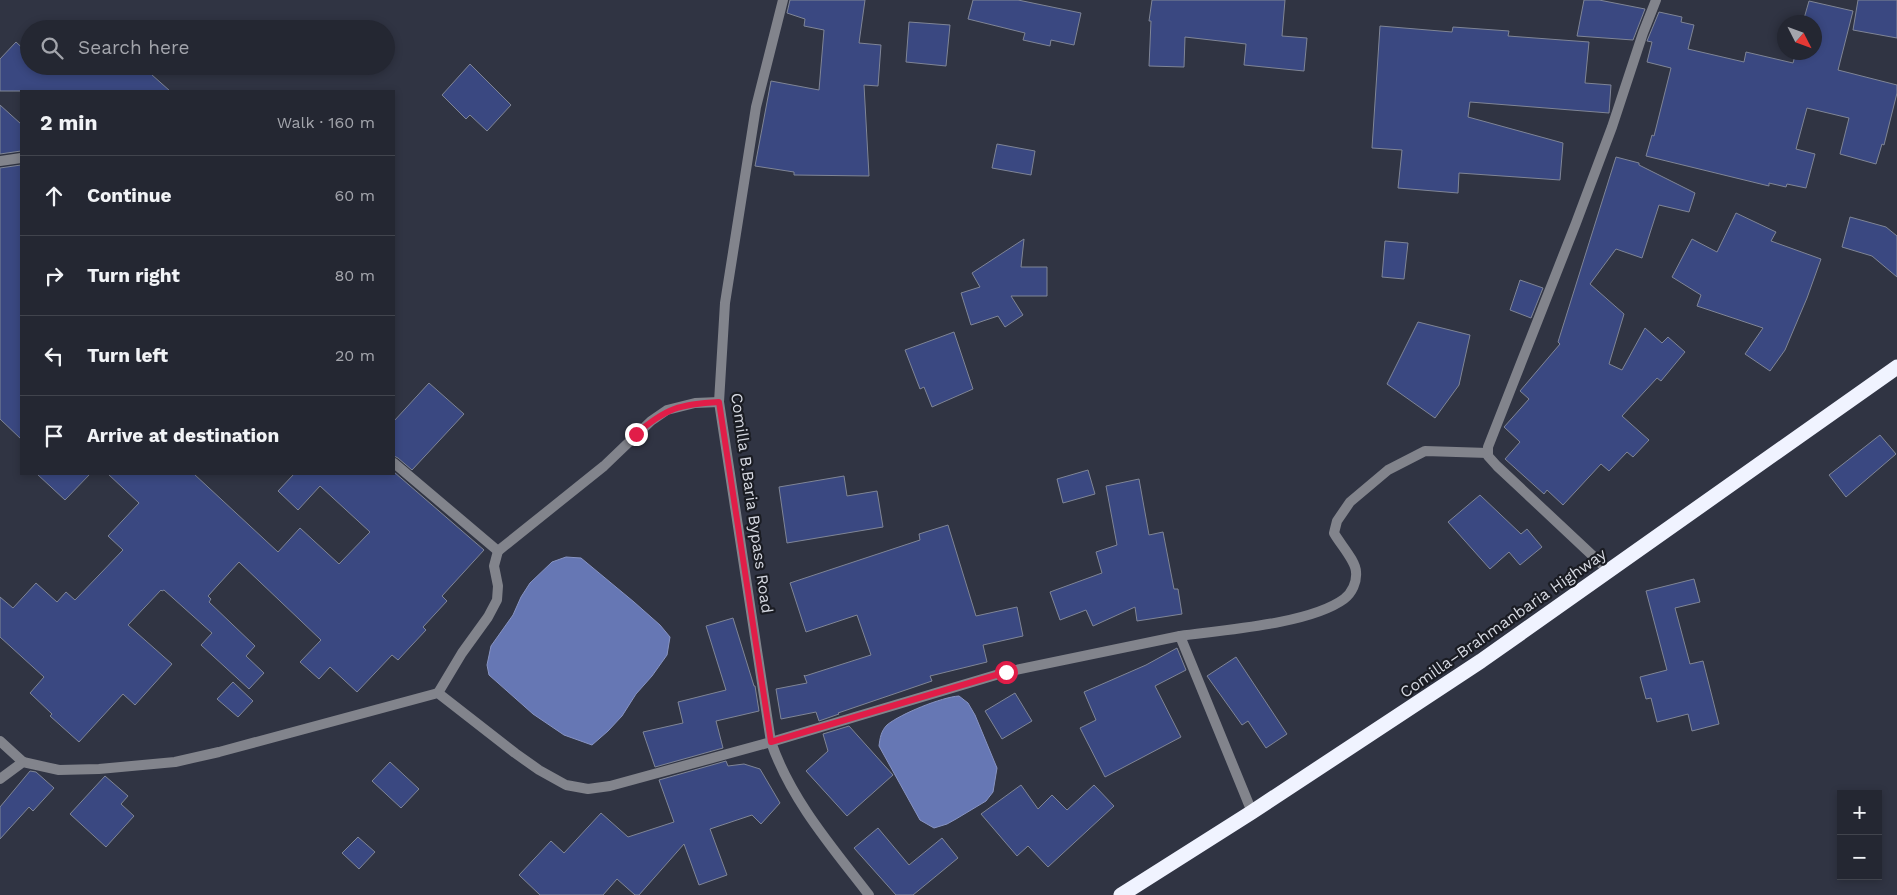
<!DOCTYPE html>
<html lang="en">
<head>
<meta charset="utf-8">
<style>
	:root { --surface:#242732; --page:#30333e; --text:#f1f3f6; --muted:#a3a5ac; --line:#41444d }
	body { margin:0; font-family:"Work Sans",sans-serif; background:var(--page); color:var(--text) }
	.controls { position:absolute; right:15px; bottom:15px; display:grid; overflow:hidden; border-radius:0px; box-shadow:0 2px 8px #0003 }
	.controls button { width:45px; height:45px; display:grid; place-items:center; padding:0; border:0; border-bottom:1px solid var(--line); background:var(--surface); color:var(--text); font:25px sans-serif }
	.compass { position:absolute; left:1777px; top:15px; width:45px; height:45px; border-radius:50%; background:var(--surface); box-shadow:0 2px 8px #0003; rotate:132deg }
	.stop { position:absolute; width:15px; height:15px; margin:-11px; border:4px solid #e11d48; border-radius:50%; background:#fff }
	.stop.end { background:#e11d48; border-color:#fff; box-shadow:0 1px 5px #0008 }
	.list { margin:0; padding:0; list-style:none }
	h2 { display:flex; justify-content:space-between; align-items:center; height:65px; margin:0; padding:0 20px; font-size:21px }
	h2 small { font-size:16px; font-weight:400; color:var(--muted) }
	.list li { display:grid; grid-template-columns:32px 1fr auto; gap:15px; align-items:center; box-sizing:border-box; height:80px; padding:0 20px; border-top:1px solid var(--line) }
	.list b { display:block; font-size:19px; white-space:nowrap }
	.list em { font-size:16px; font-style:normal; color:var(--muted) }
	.icon { flex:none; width:28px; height:28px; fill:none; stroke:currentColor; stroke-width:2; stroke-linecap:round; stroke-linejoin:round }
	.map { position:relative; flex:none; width:1897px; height:895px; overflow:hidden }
	.search { position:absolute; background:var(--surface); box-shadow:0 2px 8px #0003; left:20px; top:20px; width:375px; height:55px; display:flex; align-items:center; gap:12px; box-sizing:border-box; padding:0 18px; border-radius:28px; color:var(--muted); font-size:19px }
	.panel { position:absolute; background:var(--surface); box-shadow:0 2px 8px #0003; left:20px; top:90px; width:375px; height:385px; border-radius:0px }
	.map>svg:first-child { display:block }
	.water { fill:#6677b4; stroke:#8894c2 }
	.building { fill:#3a4881; stroke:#7f8596 }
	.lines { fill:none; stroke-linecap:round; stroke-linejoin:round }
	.street { stroke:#82848c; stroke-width:10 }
	.highway { stroke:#f0f3ff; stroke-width:15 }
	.route { stroke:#e11d48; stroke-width:6 }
	.labels { text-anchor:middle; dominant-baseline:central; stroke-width:4.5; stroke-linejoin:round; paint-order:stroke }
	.street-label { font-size:16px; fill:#d6d9e2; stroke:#1a1c23 }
</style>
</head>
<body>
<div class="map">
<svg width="1897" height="895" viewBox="0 0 1897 895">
	<rect width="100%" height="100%" fill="#303443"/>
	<!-- water -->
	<g class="water">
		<path d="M 566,557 L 581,558 L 634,602 L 660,625 L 670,637 L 667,655 L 652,676 L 636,694 L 622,716 L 608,731 L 592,745 L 564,735 L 533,714 L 489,675 L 487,665 L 491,646 L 513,615 L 521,597 L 530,583 L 552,562 Z"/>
		<path d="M 959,696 L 968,703 L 975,715 L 997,768 L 993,792 L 986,801 L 956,819 L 947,824 L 934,828 L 920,820 L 879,746 C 880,738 881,731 887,725 C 900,714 942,697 959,696 Z"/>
	</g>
	<!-- building -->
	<g class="building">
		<path d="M 790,0 L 865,0 L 859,43 L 881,45 L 878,86 L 864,85 L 869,176 L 794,175 L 794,172 L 755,166 L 771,81 L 819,90 L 824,30 L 804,26 L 805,19 L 787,13 Z"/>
		<path d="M 973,0 L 1018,0 L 1081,13 L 1074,45 L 1051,40 L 1050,46 L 1023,40 L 1025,33 L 968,19 Z"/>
		<path d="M 1152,0 L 1285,0 L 1282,36 L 1307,38 L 1304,71 L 1244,65 L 1246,44 L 1185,37 L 1184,67 L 1149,66 L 1151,21 L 1149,21 Z"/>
		<path d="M 1584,0 L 1599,0 L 1645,9 L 1633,40 L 1577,36 Z"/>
		<path d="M 1858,0 L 1897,0 L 1897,38 L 1853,30 Z"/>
		<path d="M 1809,1 L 1853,11 L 1838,70 L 1897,85 L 1897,93 L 1884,145 L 1882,144 L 1876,164 L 1840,154 L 1849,118 L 1807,108 L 1796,149 L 1815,154 L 1806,188 L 1787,184 L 1786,187 L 1769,183 L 1769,186 L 1646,156 L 1652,135 L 1654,136 L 1671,68 L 1647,62 L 1652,42 L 1647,41 L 1659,12 L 1682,17 L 1681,22 L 1694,25 L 1688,49 L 1744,62 L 1746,52 L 1793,63 L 1796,52 L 1814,52 L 1814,22 L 1803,22 Z"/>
		<path d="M 909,22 L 950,25 L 946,66 L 906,62 Z"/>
		<path d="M 1380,26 L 1452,32 L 1453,27 L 1509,31 L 1508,36 L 1589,42 L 1585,83 L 1611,85 L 1609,113 L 1470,102 L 1468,117 L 1563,143 L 1560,180 L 1459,173 L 1458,193 L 1398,188 L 1402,150 L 1372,148 Z"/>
		<path d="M 16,42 L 29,54 L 29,66 L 142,66 L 170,91 L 0,91 L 0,59 Z"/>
		<path d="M 470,64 L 511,105 L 487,131 L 470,115 L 466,119 L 442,95 Z"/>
		<path d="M 0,105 L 21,124 L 21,151 L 0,154 Z"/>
		<path d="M 997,144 L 1035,151 L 1031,175 L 992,168 Z"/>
		<path d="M 1616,157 L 1639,163 L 1639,165 L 1695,193 L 1689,212 L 1659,205 L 1642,258 L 1616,249 L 1590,284 L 1624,314 L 1609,364 L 1622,370 L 1645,328 L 1662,343 L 1668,337 L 1685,352 L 1661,381 L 1657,378 L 1622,416 L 1649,440 L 1633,457 L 1627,452 L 1609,471 L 1601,464 L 1563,505 L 1547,490 L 1544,494 L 1505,459 L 1520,442 L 1504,427 L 1529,399 L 1520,391 L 1560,344 L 1558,342 Z"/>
		<path d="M 21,165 L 21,439 L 0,419 L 0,168 Z"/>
		<path d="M 1736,213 L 1776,232 L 1771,241 L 1821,259 L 1807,298 L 1785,350 L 1770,371 L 1745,354 L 1763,328 L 1697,306 L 1701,295 L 1672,277 L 1692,239 L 1717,252 Z"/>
		<path d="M 1850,217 L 1886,227 L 1897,236 L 1897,277 L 1872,256 L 1842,247 Z"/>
		<path d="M 1024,239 L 1021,267 L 1047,267 L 1047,296 L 1011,296 L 1023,315 L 1005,327 L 998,316 L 971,325 L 961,293 L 980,287 L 972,273 Z"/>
		<path d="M 1385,241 L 1408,243 L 1404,279 L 1382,277 Z"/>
		<path d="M 1520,280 L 1543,288 L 1531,318 L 1510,310 Z"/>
		<path d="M 1418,322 L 1470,335 L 1459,385 L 1435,418 L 1387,384 Z"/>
		<path d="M 954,332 L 973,389 L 932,407 L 924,387 L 920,389 L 905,350 Z"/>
		<path d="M 429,383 L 464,414 L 412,470 L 398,458 L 394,456 L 394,421 Z"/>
		<path d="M 1880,435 L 1896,454 L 1846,497 L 1829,475 Z"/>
		<path d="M 1088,470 L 1095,494 L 1063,503 L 1057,479 Z"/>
		<path d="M 394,472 L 484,550 L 442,596 L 447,601 L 423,627 L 426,630 L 398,660 L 392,655 L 357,692 L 330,667 L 319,679 L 300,662 L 321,640 L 239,562 L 208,596 L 211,599 L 209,602 L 255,646 L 246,656 L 264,673 L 249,689 L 201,645 L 212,633 L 164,590 L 162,591 L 161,590 L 128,625 L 172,664 L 135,705 L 123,694 L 79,742 L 50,716 L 52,714 L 30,693 L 44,677 L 0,637 L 0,597 L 13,608 L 36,583 L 57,602 L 66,592 L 75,600 L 123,550 L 108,536 L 139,503 L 108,474 L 194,474 L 278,552 L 300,528 L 339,564 L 370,532 L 320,486 L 298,510 L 278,491 L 294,474 L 394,474 Z"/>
		<path d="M 37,474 L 90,474 L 65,500 Z"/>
		<path d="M 844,476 L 847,496 L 877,491 L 883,527 L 787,543 L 779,487 Z"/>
		<path d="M 1139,479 L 1149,535 L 1163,532 L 1174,589 L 1178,589 L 1182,614 L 1137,621 L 1135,607 L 1093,626 L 1086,610 L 1060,620 L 1050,592 L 1102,573 L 1096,552 L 1117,545 L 1106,486 Z"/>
		<path d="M 1480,495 L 1521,534 L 1527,529 L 1542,547 L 1520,565 L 1509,552 L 1490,569 L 1448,522 Z"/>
		<path d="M 948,525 L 976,616 L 1017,607 L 1023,636 L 983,645 L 987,662 L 930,676 L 932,681 L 838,713 L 839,714 L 819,721 L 816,712 L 781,719 L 776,689 L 807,683 L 804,675 L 805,676 L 871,655 L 857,615 L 806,632 L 790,583 L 920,540 L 919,534 Z"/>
		<path d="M 1694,579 L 1700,602 L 1675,608 L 1690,664 L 1703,661 L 1719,724 L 1692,731 L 1688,714 L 1657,722 L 1651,698 L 1646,699 L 1640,677 L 1667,670 L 1646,591 Z"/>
		<path d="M 733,618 L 754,686 L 755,686 L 759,711 L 716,721 L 723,748 L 655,767 L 643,732 L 683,723 L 678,702 L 726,690 L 706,626 Z"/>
		<path d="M 1177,648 L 1186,670 L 1155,686 L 1181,737 L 1105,777 L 1080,728 L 1096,720 L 1084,692 L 1146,665 Z"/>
		<path d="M 1236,657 L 1287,734 L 1266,748 L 1248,721 L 1242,725 L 1207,676 Z"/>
		<path d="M 233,682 L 253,701 L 238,717 L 217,699 Z"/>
		<path d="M 1015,693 L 1032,721 L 1002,739 L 985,711 Z"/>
		<path d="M 849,726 L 893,775 L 847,816 L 806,771 L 828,751 L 823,734 Z"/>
		<path d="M 726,761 L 728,766 L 744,764 L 760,769 L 780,803 L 761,824 L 752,815 L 710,829 L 727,875 L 699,885 L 684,844 L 639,895 L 635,895 L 617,879 L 603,895 L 540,895 L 519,875 L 551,841 L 564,853 L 601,813 L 628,837 L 674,822 L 659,780 Z"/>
		<path d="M 390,762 L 419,789 L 401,808 L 372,781 Z"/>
		<path d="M 30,771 L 36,772 L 54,788 L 33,811 L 29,807 L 0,839 L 0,807 Z"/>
		<path d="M 105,776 L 128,796 L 121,804 L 134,816 L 106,847 L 70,814 Z"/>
		<path d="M 1021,785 L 1038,809 L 1052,795 L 1067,810 L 1094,785 L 1114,806 L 1048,867 L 1028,846 L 1017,856 L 981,814 Z"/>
		<path d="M 878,828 L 909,865 L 942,838 L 958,858 L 913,895 L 896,895 L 854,848 Z"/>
		<path d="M 358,837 L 375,852 L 359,869 L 342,853 Z"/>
	</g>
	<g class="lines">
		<!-- street -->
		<g class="street">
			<path d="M 783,0 L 756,107 L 725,303 L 719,402 L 771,742 C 791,800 832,847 869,895"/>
			<path d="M 0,161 L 21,158"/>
			<path d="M 394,463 L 498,551 L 604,466 L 651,421 L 667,410 L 695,403 L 719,402"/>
			<path d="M 1609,571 L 1497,466 L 1488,456 L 1488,447 L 1576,223 L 1612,127 L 1643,33 L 1656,0"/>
			<path d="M 1180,636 C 1223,630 1310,624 1344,599 C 1352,593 1357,582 1356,572 C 1356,561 1340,544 1334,533 L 1337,521 L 1350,502 L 1388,470 L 1425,451 L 1488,453"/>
			<path d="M 438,693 L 462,653 L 488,617 L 497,600 L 498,586 L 494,566 L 498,551"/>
			<path d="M 0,741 L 23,762"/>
			<path d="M 0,779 L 23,762 L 59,770 L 99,769 L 175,762 L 219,752 L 438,693 L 515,753 L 539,770 L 566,785 L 588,789 L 610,786 L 771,742 L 1006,672 L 1180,636 L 1252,812"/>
		</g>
		<!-- highway -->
		<path class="highway" d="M 1121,895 L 1252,812 L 1481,661 L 1897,367"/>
	</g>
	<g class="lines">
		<!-- route -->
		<path class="route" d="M 636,434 C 666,408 680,404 719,402 L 771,742 L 1006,672"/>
	</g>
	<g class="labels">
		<!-- street labels -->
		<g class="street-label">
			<text transform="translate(752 503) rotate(82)">Comilla B.Baria Bypass Road</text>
			<text transform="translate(1503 623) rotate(-35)">Comilla–Brahmanbaria Highway</text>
		</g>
	</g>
</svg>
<div class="controls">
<button>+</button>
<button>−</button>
</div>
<svg class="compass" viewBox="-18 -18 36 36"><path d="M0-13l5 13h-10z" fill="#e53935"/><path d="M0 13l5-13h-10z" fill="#a3a5ac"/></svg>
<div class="stop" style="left:1006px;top:672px"></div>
<div class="stop end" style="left:636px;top:434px"></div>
<div class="search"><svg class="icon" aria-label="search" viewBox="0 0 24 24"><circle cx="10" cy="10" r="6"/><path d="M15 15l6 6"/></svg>Search here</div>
<section class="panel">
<h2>2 min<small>Walk · 160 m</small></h2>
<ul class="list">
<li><svg class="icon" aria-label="ahead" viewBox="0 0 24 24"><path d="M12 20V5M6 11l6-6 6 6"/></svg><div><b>Continue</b></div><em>60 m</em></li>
<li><svg class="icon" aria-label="right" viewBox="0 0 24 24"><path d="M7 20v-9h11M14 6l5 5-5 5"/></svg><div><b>Turn right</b></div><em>80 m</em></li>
<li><svg class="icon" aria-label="left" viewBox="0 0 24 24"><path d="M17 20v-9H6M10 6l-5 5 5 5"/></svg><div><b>Turn left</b></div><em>20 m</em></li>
<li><svg class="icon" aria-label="arrive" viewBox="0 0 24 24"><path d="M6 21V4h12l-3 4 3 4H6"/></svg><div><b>Arrive at destination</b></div></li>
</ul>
</section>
</div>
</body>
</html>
